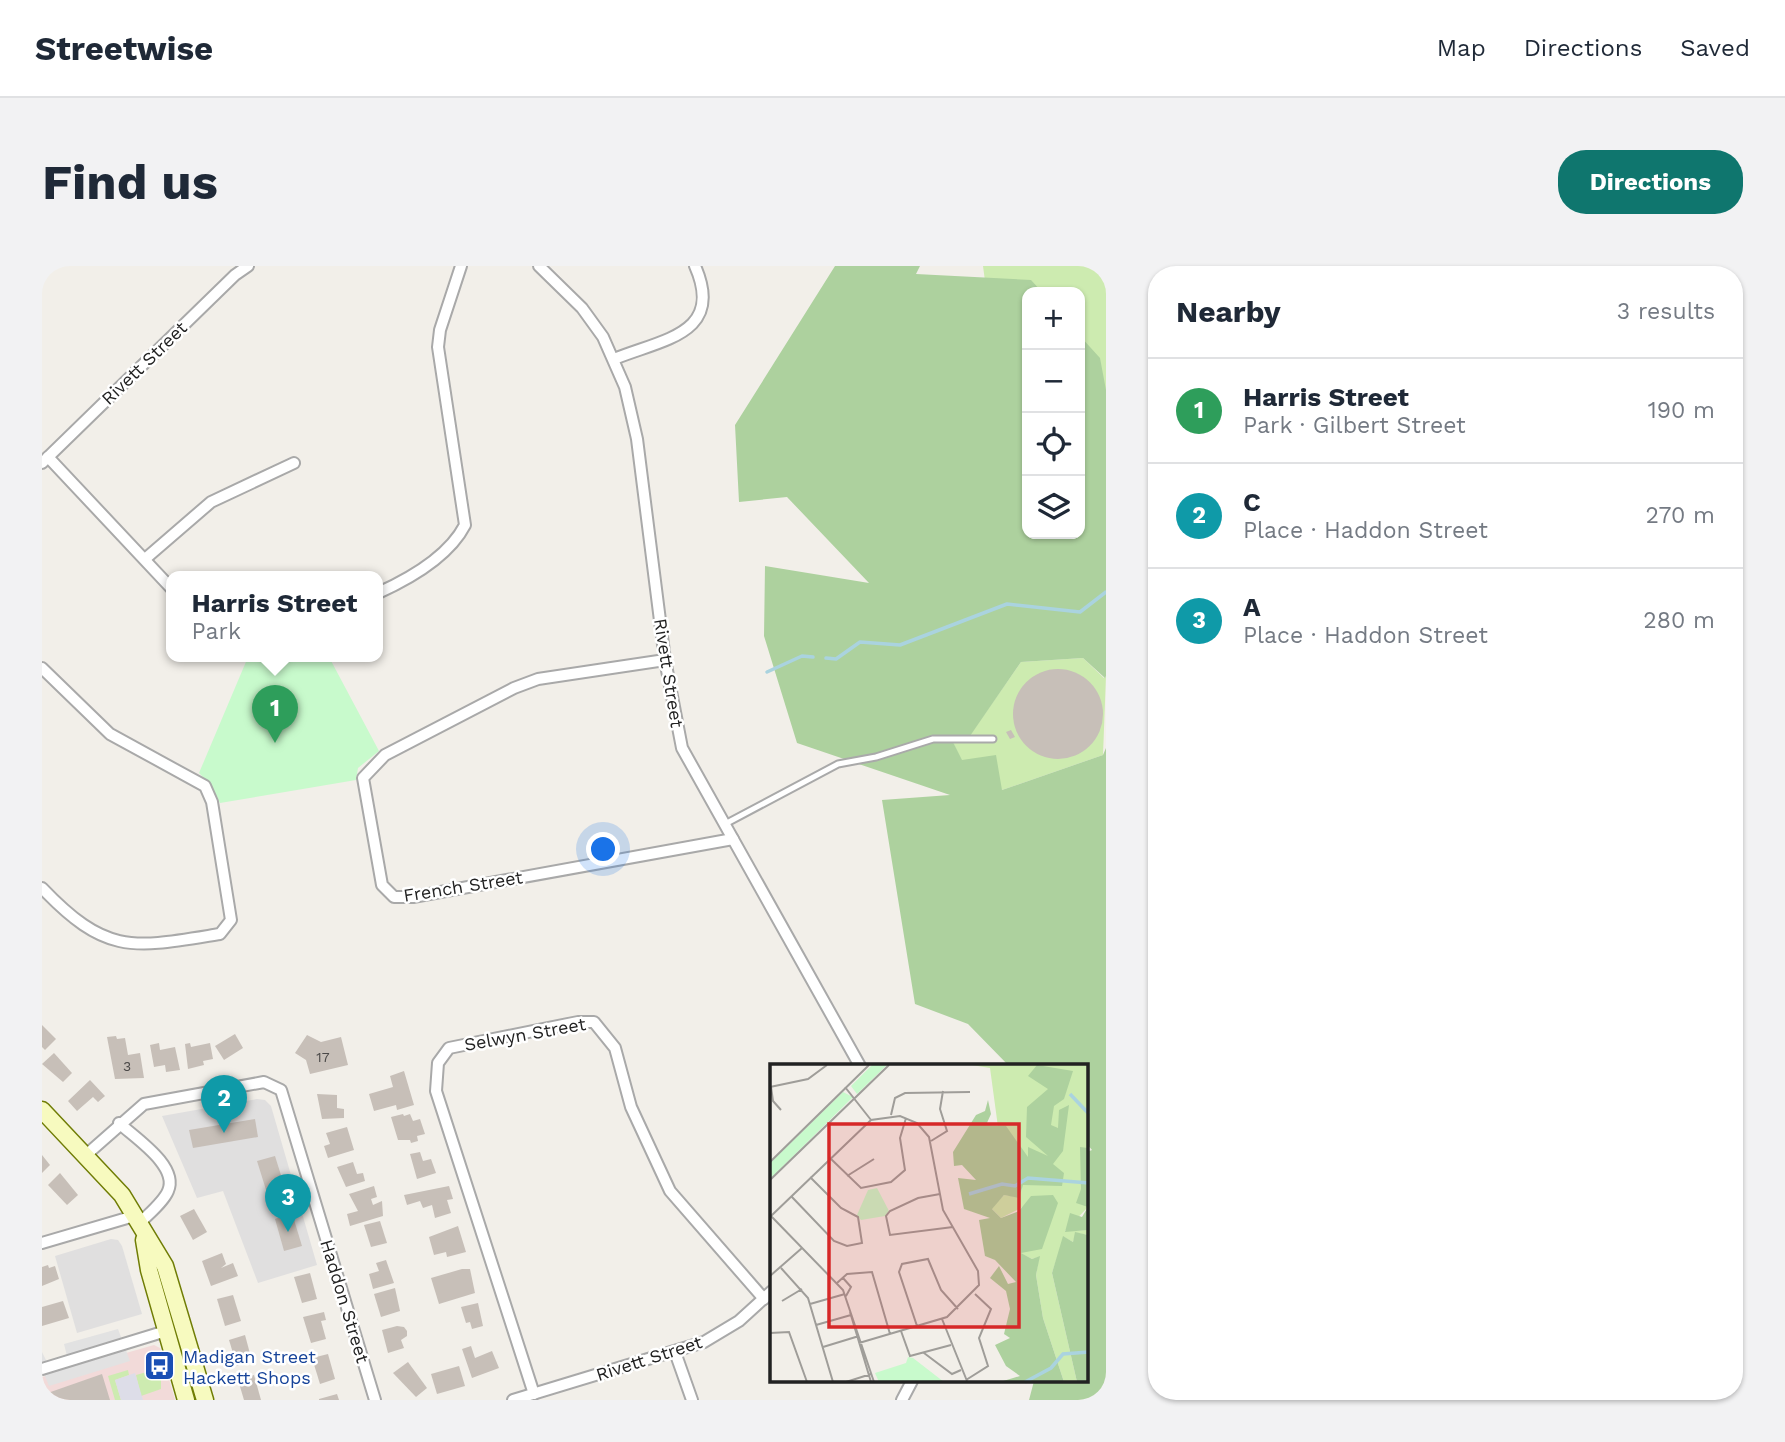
<!DOCTYPE html>
<html lang="en">
<head>
<meta charset="utf-8">
<style>
	:root { --surface:#fff; --page:#f2f2f3; --text:#1f2937; --muted:#747a83; --line:#e0e1e3; --accent:#0f766e }
	body { margin:0; font-family:"Work Sans",sans-serif; background:var(--page); color:var(--text) }
	.controls { position:absolute; right:21px; top:21px; display:grid; overflow:hidden; border-radius:14px; box-shadow:0 2px 5px #0004 }
	.controls button { width:63px; height:63px; display:grid; place-items:center; padding:0; border:0; border-bottom:2px solid var(--line); background:var(--surface); color:var(--text); font:35px sans-serif }
	.you { position:absolute; left:562px; top:584px; width:24px; height:24px; margin:-18px; border:5px solid #fff; border-radius:50%; background:#1a73e8; box-shadow:0 0 0 10px #1a73e833 }
	.badge { display:grid; place-items:center; width:46px; height:46px; border-radius:50%; background:var(--accent); color:#fff; font-size:23px; font-weight:700 }
	.pin { position:absolute; translate:-50% -58px; filter:drop-shadow(0 2px 4px #0008) }
	.pin::after { content:''; position:absolute; top:37px; width:24px; height:21px; background:inherit; clip-path:polygon(0 0,100% 0,50% 100%) }
	.popup { position:absolute; left:124px; top:305px; width:217px; height:91px; box-sizing:border-box; display:grid; place-content:center; border-radius:14px; background:var(--surface); filter:drop-shadow(0 2px 5px #0005); font-size:23px; white-space:nowrap; color:var(--muted) }
	.popup b { font-size:26px; color:var(--text) }
	.popup::after { content:''; position:absolute; left:50%; top:100%; margin-left:-14px; border:14px solid transparent; border-top-color:var(--surface) }
	.list { margin:0; padding:0; list-style:none }
	h2 { display:flex; justify-content:space-between; align-items:center; height:91px; margin:0; padding:0 28px; font-size:30px }
	h2 small { font-size:23px; font-weight:400; color:var(--muted) }
	.list li { display:grid; grid-template-columns:46px 1fr auto; gap:21px; align-items:center; box-sizing:border-box; height:105px; padding:0 28px; border-top:2px solid var(--line) }
	.list b { display:block; font-size:26px; white-space:nowrap }
	.list p { margin:0; font-size:23px; white-space:nowrap; color:var(--muted) }
	.list em { font-size:23px; font-style:normal; color:var(--muted) }
	.icon { flex:none; width:38px; height:38px; fill:none; stroke:currentColor; stroke-width:2; stroke-linecap:round; stroke-linejoin:round }
	.map { position:relative; flex:none; width:1064px; height:1134px; overflow:hidden; border-radius:28px }
	header { display:flex; align-items:center; gap:42px; box-sizing:border-box; height:98px; padding:0 35px; background:var(--surface); border-bottom:2px solid var(--line) }
	header strong { font-size:33px }
	nav { display:flex; gap:38px; margin-inline-start:auto; font-size:24px }
	.intro { display:flex; align-items:center; justify-content:space-between; box-sizing:border-box; height:168px; padding:0 42px }
	h1 { margin:0; font-size:49px }
	.button { padding:18px 32px; border-radius:28px; background:var(--accent); color:#fff; font-size:24px; font-weight:700 }
	main { display:flex; gap:42px; padding:0 42px }
	aside { flex:1; background:var(--surface); border-radius:28px; box-shadow:0 2px 5px #0004 }
	.map>svg:first-child { display:block }
	.residential { fill:#e0dfdf }
	.commercial { fill:#f2dad9 }
	.grass { fill:#cdebb0; fill-rule:evenodd }
	.forest { fill:#add19e }
	.park { fill:#c8facc }
	.parking { fill:#e2e2e2 }
	.plaza { fill:#dddde8 }
	.lines { fill:none; stroke-linecap:round; stroke-linejoin:round }
	.stream { stroke:#aad3df; stroke-width:3.5 }
	.building { fill:#c7bfb8 }
	.lane-casing { stroke:#a9a9a9; stroke-width:9 }
	.street-casing { stroke:#a9a9a9; stroke-width:14 }
	.secondary-casing { stroke:#707d05; stroke-width:19 }
	.lane { stroke:#fff; stroke-width:5 }
	.street { stroke:#fff; stroke-width:10 }
	.secondary { stroke:#f7fabf; stroke-width:16 }
	.labels { text-anchor:middle; dominant-baseline:central; stroke-width:5; stroke-linejoin:round; paint-order:stroke }
	.number-label { font-size:14px; fill:#4b4948 }
	.street-label { font-size:18px; fill:#222; stroke:#fff }
	.transit-label { font-size:18px; fill:#164399; stroke:#fff; text-anchor:start }
	.inset-river { fill:none; stroke:#aad3df; stroke-width:3.5 }
	.inset-road { fill:none; stroke:#9f9d99; stroke-width:2 }
	.view { fill:#d62828; fill-opacity:0.15; stroke:#d62828; stroke-width:3.5 }
	.inset-edge { fill:none; stroke:#222; stroke-width:3.5 }
</style>
</head>
<body>
<header>
<strong>Streetwise</strong>
<nav><a>Map</a><a>Directions</a><a>Saved</a></nav>
</header>
<div class="intro"><h1>Find us</h1><a class="button">Directions</a></div>
<main>
<div class="map">
<svg width="1064" height="1134" viewBox="0 0 1064 1134">
	<rect width="100%" height="100%" fill="#f2efe9"/>
	<!-- residential -->
	<g class="residential">
		<path d="M 215,833 L 223,834 L 229,840 L 275,999 L 216,1017 L 181,925 L 155,932 L 120,850 Z"/>
		<path d="M 69,973 L 76,974 L 80,980 L 100,1048 L 35,1067 L 13,990 Z"/>
	</g>
	<!-- commercial -->
	<path class="commercial" d="M 112,1079 L 118,1082 L 133,1134 L 0,1134 L 0,1111 Z"/>
	<!-- grass -->
	<g class="grass">
		<path d="M 941,0 L 1064,0 L 1064,355 L 987,348 ZM 985,26 L 1038,26 L 1038,268 L 985,268 Z"/>
		<path d="M 1041,392 L 1062,412 L 1064,410 L 1061,489 L 960,524 L 919,494 L 908,470 L 928,469 L 979,396 Z"/>
		<path d="M 115,996 L 160,1134 L 150,1134 L 110,998 Z"/>
		<path d="M 86,1104 L 87,1109 L 73,1114 L 79,1134 L 73,1134 L 66,1110 Z"/>
		<path d="M 112,1104 L 119,1109 L 119,1123 L 99,1130 L 94,1109 Z"/>
	</g>
	<!-- forest -->
	<path class="forest" d="M 793,0 L 878,0 L 874,8 L 989,14 L 1000,26 L 985,26 L 985,268 L 1038,268 L 1038,70 L 1058,92 L 1064,124 L 1064,410 L 1063,412 L 1041,392 L 979,396 L 928,470 L 908,470 L 920,494 L 954,489 L 960,524 L 1061,489 L 1064,482 L 1064,1134 L 987,1134 L 992,1115 L 1045,1115 L 1045,886 L 1050,884 L 1045,878 L 1045,800 L 967,800 L 926,758 L 873,738 L 840,534 L 908,529 L 755,477 L 722,370 L 723,300 L 827,317 L 745,231 L 697,236 L 693,159 Z"/>
	<!-- park -->
	<path class="park" d="M 206,391 L 287,391 L 337,485 L 316,502 L 314,514 L 178,537 L 169,519 L 157,507 Z"/>
	<!-- parking -->
	<path class="parking" d="M 76,1063 L 88,1095 L 7,1120 L 0,1103 L 0,1086 L 7,1100 L 26,1094 L 22,1078 Z"/>
	<!-- plaza -->
	<path class="plaza" d="M 93,1107 L 101,1134 L 79,1134 L 73,1114 Z"/>
	<g class="lines">
		<!-- stream -->
		<g class="stream">
			<path d="M 784,392 L 794,393 L 818,376 L 858,379 L 965,338 L 1038,346 L 1064,326"/>
			<path d="M 725,406 L 760,390 L 771,391"/>
		</g>
	</g>
	<!-- building -->
	<g class="building">
		<circle cx="1016" cy="448" r="45"/>
		<path d="M 969,464 L 973,471 L 968,473 L 964,466 Z"/>
		<path d="M 0,759 L 14,773 L 3,784 L 0,781 Z"/>
		<path d="M 193,768 L 201,782 L 182,794 L 173,780 Z"/>
		<path d="M 265,769 L 279,776 L 299,771 L 306,799 L 268,808 L 264,794 L 253,787 Z"/>
		<path d="M 74,770 L 75,773 L 83,772 L 86,789 L 98,787 L 102,812 L 73,813 L 65,771 Z"/>
		<path d="M 117,777 L 118,784 L 133,781 L 138,804 L 124,806 L 123,799 L 112,801 L 108,779 Z"/>
		<path d="M 148,777 L 149,781 L 168,777 L 171,793 L 161,795 L 162,799 L 146,803 L 143,778 Z"/>
		<path d="M 12,787 L 30,807 L 21,816 L 0,798 Z"/>
		<path d="M 362,805 L 372,839 L 355,844 L 354,839 L 332,845 L 327,828 L 351,821 L 348,810 Z"/>
		<path d="M 48,814 L 63,830 L 56,836 L 51,831 L 35,845 L 26,835 Z"/>
		<path d="M 275,828 L 295,829 L 295,842 L 302,843 L 302,852 L 280,853 Z"/>
		<path d="M 361,848 L 362,850 L 368,848 L 371,855 L 378,853 L 383,868 L 375,870 L 376,875 L 369,877 L 368,874 L 356,874 L 349,851 Z"/>
		<path d="M 213,853 L 216,871 L 151,882 L 147,864 Z"/>
		<path d="M 305,861 L 312,884 L 286,892 L 282,880 L 288,878 L 284,867 Z"/>
		<path d="M 378,886 L 381,895 L 389,893 L 394,907 L 375,913 L 368,888 Z"/>
		<path d="M 0,889 L 8,899 L 0,907 Z"/>
		<path d="M 233,890 L 243,922 L 225,927 L 215,895 Z"/>
		<path d="M 311,896 L 315,908 L 321,907 L 323,915 L 304,921 L 295,901 Z"/>
		<path d="M 18,907 L 36,929 L 25,939 L 6,919 Z"/>
		<path d="M 332,920 L 335,931 L 329,933 L 331,939 L 340,935 L 341,950 L 308,960 L 305,948 L 316,945 L 307,928 Z"/>
		<path d="M 407,920 L 411,933 L 405,934 L 409,947 L 393,952 L 390,939 L 381,942 L 378,935 L 365,939 L 362,929 Z"/>
		<path d="M 152,943 L 165,966 L 151,974 L 138,950 Z"/>
		<path d="M 250,947 L 260,980 L 242,985 L 233,953 Z"/>
		<path d="M 338,955 L 345,977 L 329,981 L 322,959 Z"/>
		<path d="M 416,960 L 424,986 L 405,991 L 404,986 L 392,989 L 387,971 Z"/>
		<path d="M 180,987 L 184,998 L 179,1002 L 191,997 L 196,1010 L 169,1020 L 160,995 Z"/>
		<path d="M 344,994 L 352,1017 L 331,1023 L 327,1008 L 337,1005 L 334,997 Z"/>
		<path d="M 6,999 L 7,1002 L 13,1000 L 17,1013 L 0,1020 L 0,1001 Z"/>
		<path d="M 420,1003 L 428,1003 L 433,1027 L 397,1038 L 389,1012 Z"/>
		<path d="M 268,1007 L 275,1033 L 260,1037 L 252,1011 Z"/>
		<path d="M 353,1022 L 358,1045 L 339,1051 L 332,1028 Z"/>
		<path d="M 191,1029 L 199,1055 L 183,1060 L 175,1033 Z"/>
		<path d="M 21,1035 L 27,1052 L 0,1060 L 0,1041 Z"/>
		<path d="M 436,1037 L 441,1060 L 430,1063 L 428,1056 L 424,1057 L 419,1041 Z"/>
		<path d="M 282,1046 L 284,1054 L 279,1055 L 284,1073 L 269,1077 L 261,1051 Z"/>
		<path d="M 355,1060 L 362,1061 L 365,1065 L 365,1070 L 359,1074 L 362,1082 L 346,1087 L 340,1064 Z"/>
		<path d="M 203,1069 L 210,1095 L 195,1100 L 187,1074 Z"/>
		<path d="M 429,1080 L 433,1092 L 450,1085 L 457,1102 L 430,1112 L 420,1083 Z"/>
		<path d="M 286,1088 L 293,1113 L 278,1118 L 270,1092 Z"/>
		<path d="M 366,1096 L 385,1122 L 374,1131 L 351,1107 Z"/>
		<path d="M 417,1100 L 423,1120 L 395,1128 L 389,1108 Z"/>
		<path d="M 60,1108 L 68,1134 L 0,1134 L 0,1129 Z"/>
		<path d="M 212,1109 L 219,1134 L 202,1134 L 196,1114 Z"/>
		<path d="M 295,1128 L 297,1134 L 277,1134 L 277,1133 Z"/>
	</g>
	<g class="lines">
		<defs>
			<path id="lane" d="M 683,558 L 796,498 L 834,491 L 891,473 L 951,473"/>
			<g id="street">
				<path d="M 497,0 L 540,42 L 561,71 L 583,121 L 595,173 L 623,394 L 640,482 L 818,800"/>
				<path d="M 572,93 C 621,73 683,68 653,0"/>
				<path d="M 6,191 L 130,323"/>
				<path d="M 0,197 L 193,9 L 206,0"/>
				<path d="M 103,293 L 169,236 L 252,197"/>
				<path d="M 336,327 C 367,313 407,290 423,259 L 396,81 L 398,64 L 419,0"/>
				<path d="M 623,394 L 496,413 L 472,422 L 343,489 L 321,512 L 340,619 L 352,631 L 371,631 L 691,573"/>
				<path d="M 0,402 L 68,468 L 163,520 L 170,536 L 189,654 L 178,668 C 91,682 65,690 0,622"/>
				<path d="M 77,857 C 93,872 137,900 126,925 C 121,937 105,949 96,959"/>
				<path d="M 44,889 L 102,838 L 222,816 L 239,824 L 333,1134"/>
				<path d="M 0,977 L 92,950"/>
				<path d="M 633,1086 L 650,1134"/>
				<path d="M 0,1103 L 124,1065"/>
				<path d="M 492,1128 L 394,825 L 396,797 L 407,782 L 536,756 L 552,756 L 573,782 L 589,841 L 628,925 L 722,1033"/>
				<path d="M 471,1134 L 662,1076 L 697,1055 L 730,1025"/>
				<path d="M 860,1134 L 870,1115"/>
			</g>
			<g id="secondary">
				<path d="M 0,844 L 80,929 L 123,1000 L 163,1134"/>
				<path d="M 102,974 L 107,1004 L 144,1134"/>
			</g>
		</defs>
		<!-- lane casing -->
		<use href="#lane" class="lane-casing"/>
		<!-- street casing -->
		<use href="#street" class="street-casing"/>
		<!-- secondary casing -->
		<use href="#secondary" class="secondary-casing"/>
		<!-- lane -->
		<use href="#lane" class="lane"/>
		<!-- street -->
		<use href="#street" class="street"/>
		<!-- secondary -->
		<use href="#secondary" class="secondary"/>
	</g>
	<!-- icons -->
	<defs>
		<symbol id="bus-square" viewBox="-11 -11 22 22"><rect x="-9" y="-9" width="18" height="18" rx="4" fill="#1a4fb4" stroke="#fff"/><path d="M-5-6H5V4H4V6H2V4H-2V6H-4V4H-5ZM-3.5-4V0h7V-4ZM-3.5 1.2v1.5H-2V1.2ZM2 1.2v1.5H3.5V1.2Z" fill="#fff"/></symbol>
	</defs>
	<g fill-rule="evenodd">
		<use href="#bus-square" x="100" y="1082" width="35" height="35"/>
	</g>
	<g class="labels">
		<!-- number labels -->
		<g class="number-label">
			<text x="281" y="791">17</text>
			<text x="85" y="800">3</text>
		</g>
		<!-- street labels -->
		<g class="street-label">
			<text transform="translate(102 97) rotate(-44)">Rivett Street</text>
			<text transform="translate(627 407) rotate(81)">Rivett Street</text>
			<text transform="translate(421 620) rotate(-9)">French Street</text>
			<text transform="translate(483 768) rotate(-10)">Selwyn Street</text>
			<text transform="translate(303 1035) rotate(73)">Haddon Street</text>
			<text transform="translate(607 1092) rotate(-18)">Rivett Street</text>
		</g>
		<!-- transit labels -->
		<g class="transit-label">
			<text x="141" y="1090">Madigan Street<tspan x="141" dy="21">Hackett Shops</tspan></text>
		</g>
	</g>
	<!-- overview -->
	<g transform="translate(728 798)">
		<rect width="318" height="318" fill="#f2efe9"/>
		<path d="M 202,1 L 318,1 L 318,143 L 295,167 L 318,166 L 318,171 L 306,169 L 303,178 L 294,173 L 282,209 L 307,318 L 294,318 L 273,254 L 266,211 L 269,193 L 262,195 L 250,189 L 257,141 L 231,154 L 221,144 L 234,131 L 249,133 L 252,124 L 236,122 L 220,4 Z" fill="#cdebb0"/>
		<path d="M 267,1 L 303,7 L 294,35 L 284,42 L 281,61 L 288,64 L 289,46 L 299,41 L 293,87 L 283,100 L 294,109 L 292,122 L 253,121 L 249,134 L 234,131 L 222,145 L 231,154 L 249,147 L 261,132 L 283,131 L 288,139 L 272,185 L 251,189 L 262,195 L 270,192 L 266,211 L 273,254 L 294,318 L 230,318 L 250,312 L 236,302 L 225,281 L 240,274 L 234,270 L 240,245 L 236,227 L 220,214 L 229,202 L 238,220 L 246,218 L 225,196 L 215,192 L 209,156 L 220,154 L 194,145 L 188,114 L 206,116 L 192,101 L 184,102 L 183,88 L 206,51 L 215,47 L 218,36 L 221,50 L 216,61 L 236,62 L 258,93 L 258,83 L 278,92 L 256,73 L 257,43 L 278,25 L 258,12 ZM 310,83 L 318,84 L 318,166 L 295,168 L 300,149 L 312,153 L 318,143 L 306,139 L 311,125 ZM 305,168 L 318,171 L 318,318 L 307,318 L 282,209 L 293,172 L 303,178 Z" fill="#add19e"/>
		<path d="M 102,1 L 117,1 L 87,30 L 81,22 ZM 73,28 L 83,33 L 0,115 L 0,99 ZM 107,124 L 119,147 L 115,152 L 91,156 L 87,151 L 98,126 ZM 138,293 L 143,294 L 174,318 L 109,318 L 105,309 L 136,299 Z" fill="#c8facc"/>
		<path class="inset-river" d="M 300,30 L 319,50M 199,130 L 232,120 L 245,122 L 258,114 L 319,119M 255,318 L 281,304 L 293,290 L 319,288"/>
		<path class="inset-road" d="M 0,23 L 38,15 L 57,1M 1,23 L 3,37 L 11,46M 75,23 L 101,56M 121,51 L 125,34 L 135,29 L 200,28M 161,77 L 177,67 L 170,45 L 173,27M 60,94 L 91,124 L 121,118 L 135,106 L 130,74 L 136,54M 0,98 L 99,1M 77,112 L 104,95M 0,116 L 119,1M 170,130 L 148,134 L 120,147 L 116,152 L 120,171 L 183,163M 21,132 L 64,177 L 77,182 L 92,179 L 88,153 L 71,144 L 40,113M 1,152 L 101,56 L 130,52 L 147,59 L 159,73 L 173,146 L 208,207 L 209,221 L 177,253 L 89,279M 1,152 L 73,226 L 104,318M 11,204 L 38,234 L 63,318M 0,212 L 32,184M 73,214 L 81,223 L 76,232M 67,219 L 77,210 L 102,208 L 120,270M 12,237 L 32,225M 40,240 L 75,230M 80,248 L 101,318M 172,255 L 197,317M 46,261 L 81,251M 147,262 L 129,208 L 132,200 L 158,195 L 171,226 L 188,245M 131,267 L 140,292 L 181,281M 0,269 L 19,268 L 37,318M 53,283 L 89,272M 154,289 L 182,310 L 191,306M 196,316 L 218,302 L 209,274 L 221,245 L 205,230M 76,318 L 101,310"/>
		<path class="view" d="M 59,60 L 249,60 L 249,263 L 59,263 Z"/>
		<rect width="318" height="318" class="inset-edge"/>
	</g>
</svg>
<div class="controls">
<button>+</button>
<button>−</button>
<button><svg class="icon" aria-label="locate" viewBox="0 0 24 24"><circle cx="12" cy="12" r="6"/><path d="M12 2v4M12 18v4M2 12h4M18 12h4"/></svg></button>
<button><svg class="icon" aria-label="layers" viewBox="0 0 24 24"><path d="M12 4l9 5-9 5-9-5zM3 14l9 5 9-5"/></svg></button>
</div>
<div class="you"></div>
<div class="pin badge" style="left:233px;top:477px;background:#2e9e5b">1</div>
<div class="popup"><b>Harris Street</b>Park</div>
<div class="pin badge" style="left:182px;top:867px;background:#0f9aa8">2</div>
<div class="pin badge" style="left:246px;top:966px;background:#0f9aa8">3</div>
</div>
<aside>
<h2>Nearby<small>3 results</small></h2>
<ul class="list">
<li><span class="badge" style="background:#2e9e5b">1</span><div><b>Harris Street</b><p>Park · Gilbert Street</p></div><em>190 m</em></li>
<li><span class="badge" style="background:#0f9aa8">2</span><div><b>C</b><p>Place · Haddon Street</p></div><em>270 m</em></li>
<li><span class="badge" style="background:#0f9aa8">3</span><div><b>A</b><p>Place · Haddon Street</p></div><em>280 m</em></li>
</ul>
</aside>
</main>
</body>
</html>
